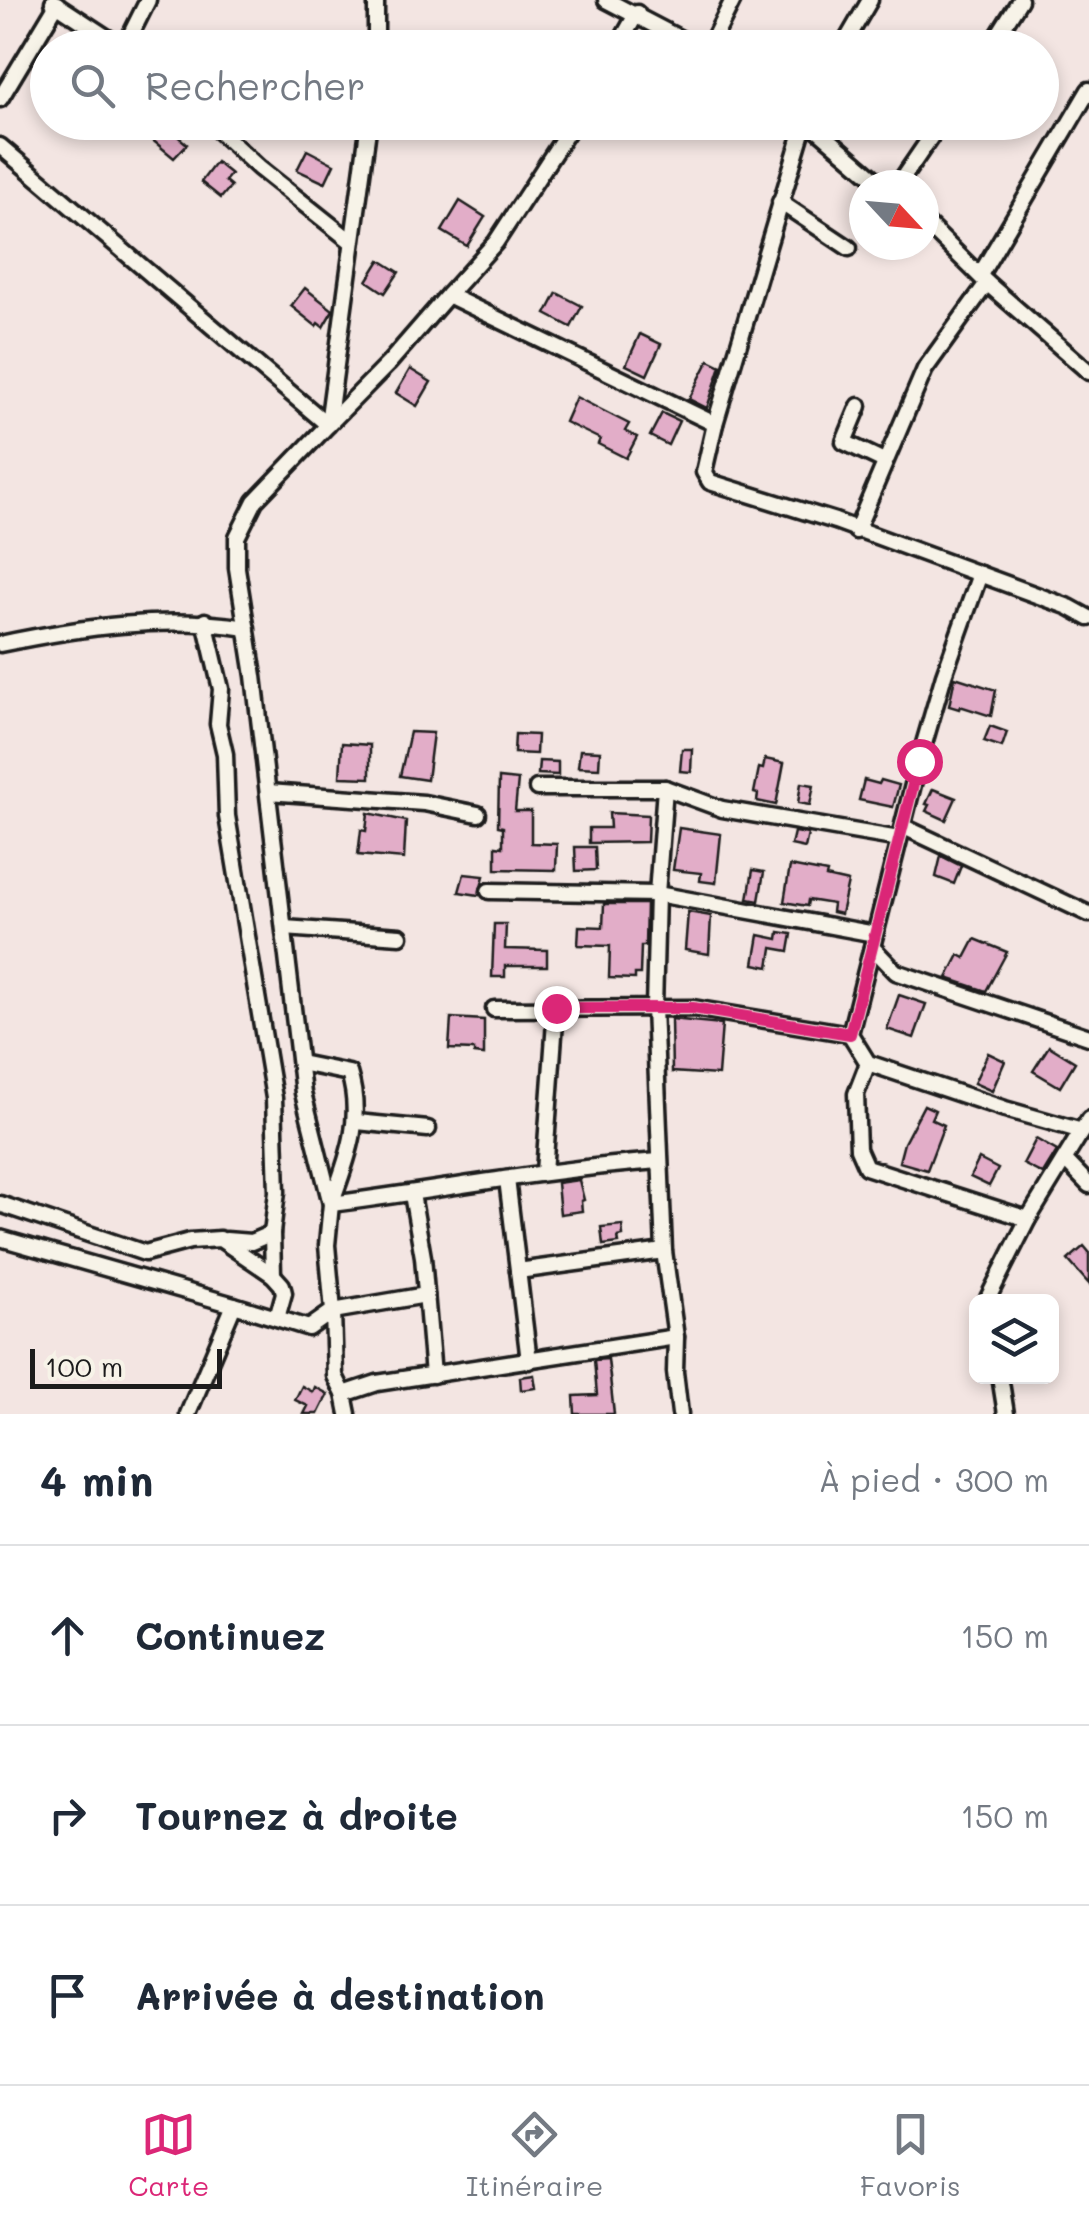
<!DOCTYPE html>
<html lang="fr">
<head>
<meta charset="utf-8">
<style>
	:root { --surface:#fff; --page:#f6f6f7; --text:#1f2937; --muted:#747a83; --line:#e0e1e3; --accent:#db2777 }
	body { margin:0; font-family:Mali,sans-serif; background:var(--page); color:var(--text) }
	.controls { position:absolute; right:30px; bottom:30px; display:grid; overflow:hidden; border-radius:15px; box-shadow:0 5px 15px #0003 }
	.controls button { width:90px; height:90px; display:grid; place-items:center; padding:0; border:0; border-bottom:2px solid var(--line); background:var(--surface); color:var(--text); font:50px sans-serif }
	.compass { position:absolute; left:849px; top:170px; width:90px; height:90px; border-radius:50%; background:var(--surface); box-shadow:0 5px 15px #0003; rotate:116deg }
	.scale { position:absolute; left:30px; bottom:25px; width:192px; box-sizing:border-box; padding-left:10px; border:5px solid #1c1c1c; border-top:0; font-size:28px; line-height:35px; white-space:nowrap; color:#1c1c1c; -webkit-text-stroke:8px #f7f3e8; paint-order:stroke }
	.stop { position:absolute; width:30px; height:30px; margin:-22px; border:8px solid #db2777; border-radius:50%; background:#fff }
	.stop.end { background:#db2777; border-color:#fff; box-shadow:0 2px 10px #0008 }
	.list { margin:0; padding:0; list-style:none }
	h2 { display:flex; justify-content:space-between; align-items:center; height:130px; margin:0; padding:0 40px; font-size:42px }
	h2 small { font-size:32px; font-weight:400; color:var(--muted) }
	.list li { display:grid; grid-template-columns:65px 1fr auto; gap:30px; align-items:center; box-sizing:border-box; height:180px; padding:0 40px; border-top:2px solid var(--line) }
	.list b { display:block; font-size:38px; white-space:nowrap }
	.list em { font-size:32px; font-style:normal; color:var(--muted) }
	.icon { flex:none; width:55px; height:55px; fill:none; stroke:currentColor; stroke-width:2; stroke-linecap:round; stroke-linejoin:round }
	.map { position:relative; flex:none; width:1089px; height:1414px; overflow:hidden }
	.search { position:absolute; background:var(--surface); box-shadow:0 5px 15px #0003; left:30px; right:30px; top:30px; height:110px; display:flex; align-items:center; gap:25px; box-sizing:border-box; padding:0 35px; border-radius:55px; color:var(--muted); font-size:38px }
	.sheet { height:670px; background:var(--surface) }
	nav { display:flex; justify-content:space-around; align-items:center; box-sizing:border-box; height:140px; border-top:2px solid var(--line); background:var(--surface); font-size:28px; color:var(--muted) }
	nav a { display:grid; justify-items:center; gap:5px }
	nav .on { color:var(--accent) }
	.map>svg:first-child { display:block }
	.building { fill:#e2adc8; stroke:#1c1c1c; stroke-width:2.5 }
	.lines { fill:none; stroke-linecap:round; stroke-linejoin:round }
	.minor-casing { stroke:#1c1c1c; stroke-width:21 }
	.minor { stroke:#f7f3e8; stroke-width:14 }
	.route { stroke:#db2777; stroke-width:12 }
</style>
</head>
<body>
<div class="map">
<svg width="1089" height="1414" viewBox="0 0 1089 1414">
	<rect width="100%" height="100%" fill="#f3e5e2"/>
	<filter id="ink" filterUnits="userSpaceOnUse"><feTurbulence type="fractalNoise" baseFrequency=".01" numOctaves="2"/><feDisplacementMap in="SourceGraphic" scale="20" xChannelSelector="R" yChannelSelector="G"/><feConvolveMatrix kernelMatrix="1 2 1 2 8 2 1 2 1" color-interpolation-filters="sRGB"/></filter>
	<g filter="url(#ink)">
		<!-- building -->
		<g class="building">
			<path d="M 162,123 L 187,144 L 174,158 L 150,138 Z"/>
			<path d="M 307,150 L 334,164 L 325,183 L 297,170 Z"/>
			<path d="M 216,162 L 231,174 L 225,181 L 231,186 L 221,198 L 201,182 Z"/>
			<path d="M 460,201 L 485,217 L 467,246 L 442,231 Z"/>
			<path d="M 380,260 L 399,272 L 385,293 L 367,281 Z"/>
			<path d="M 305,288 L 333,310 L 323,327 L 318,323 L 316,326 L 291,306 Z"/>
			<path d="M 557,293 L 582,306 L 571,327 L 546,314 Z"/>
			<path d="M 640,334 L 661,344 L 647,375 L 626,365 Z"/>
			<path d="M 709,360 L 721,366 L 707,408 L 689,399 Z"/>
			<path d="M 410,369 L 431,382 L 417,406 L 396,393 Z"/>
			<path d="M 576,397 L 629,424 L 625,431 L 637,437 L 626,458 L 598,444 L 600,439 L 565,422 Z"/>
			<path d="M 662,413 L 679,421 L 668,445 L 650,436 Z"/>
			<path d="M 955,677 L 996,690 L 991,716 L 960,706 L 959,709 L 949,706 Z"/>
			<path d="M 990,726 L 1007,732 L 1002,747 L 984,741 Z"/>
			<path d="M 410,732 L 433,733 L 427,780 L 400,776 Z"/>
			<path d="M 515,734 L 537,735 L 536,754 L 514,753 Z"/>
			<path d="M 342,743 L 370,745 L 370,778 L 340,777 Z"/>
			<path d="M 682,749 L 692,749 L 691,772 L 680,771 Z"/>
			<path d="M 580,750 L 600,751 L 599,768 L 578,767 Z"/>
			<path d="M 765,759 L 784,763 L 776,805 L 757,801 L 758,794 L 754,793 L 759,768 L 763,769 Z"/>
			<path d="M 539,761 L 558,762 L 558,775 L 538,774 Z"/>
			<path d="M 499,778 L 518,780 L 515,811 L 531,811 L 531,843 L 557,844 L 556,870 L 496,869 L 496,846 L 503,847 L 503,827 L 498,826 Z"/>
			<path d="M 864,780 L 879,784 L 881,780 L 899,785 L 893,807 L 859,800 Z"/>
			<path d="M 801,783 L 814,785 L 810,805 L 798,803 Z"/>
			<path d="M 933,789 L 956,798 L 946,820 L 926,811 L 929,805 L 926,804 Z"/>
			<path d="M 368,813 L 406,821 L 404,859 L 358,855 L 361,830 L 366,831 Z"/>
			<path d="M 609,813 L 648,815 L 647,842 L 589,843 L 589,828 L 610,828 Z"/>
			<path d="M 679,828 L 721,834 L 716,883 L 700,881 L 701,873 L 673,870 Z"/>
			<path d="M 794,832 L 808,834 L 805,848 L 791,845 Z"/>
			<path d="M 575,847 L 595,847 L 596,870 L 576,871 Z"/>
			<path d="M 941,856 L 961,866 L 954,884 L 936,877 Z"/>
			<path d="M 790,866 L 827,873 L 826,877 L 848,882 L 841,914 L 832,912 L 833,904 L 808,900 L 807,906 L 784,902 Z"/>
			<path d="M 753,870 L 764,872 L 759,901 L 748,899 Z"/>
			<path d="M 464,874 L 484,876 L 479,895 L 459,892 Z"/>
			<path d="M 604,904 L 646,904 L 645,946 L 641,946 L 640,974 L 635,974 L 635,979 L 609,978 L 610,946 L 578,945 L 579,926 L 603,927 Z"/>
			<path d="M 688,912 L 711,916 L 709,954 L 685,950 Z"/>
			<path d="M 494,924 L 506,924 L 505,949 L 547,950 L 547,966 L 505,966 L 505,977 L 492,977 Z"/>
			<path d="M 779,932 L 792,934 L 789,951 L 772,948 L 769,967 L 754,964 L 759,935 L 778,939 Z"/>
			<path d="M 975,939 L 1007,952 L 986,991 L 947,978 L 959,955 L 965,958 Z"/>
			<path d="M 899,995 L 926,1004 L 914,1038 L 887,1029 Z"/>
			<path d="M 451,1018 L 484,1020 L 484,1055 L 474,1054 L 474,1050 L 449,1049 Z"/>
			<path d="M 671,1019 L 722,1024 L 718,1075 L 672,1072 Z"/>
			<path d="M 1049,1046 L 1075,1062 L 1060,1087 L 1033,1071 Z"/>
			<path d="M 988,1053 L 1005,1061 L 992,1091 L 974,1083 Z"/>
			<path d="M 924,1105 L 935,1110 L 931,1119 L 944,1125 L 927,1170 L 899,1162 L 904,1143 Z"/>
			<path d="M 1036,1139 L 1057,1151 L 1043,1174 L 1023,1164 Z"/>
			<path d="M 979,1159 L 998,1169 L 989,1186 L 970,1177 Z"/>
			<path d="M 579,1180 L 584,1200 L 581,1201 L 582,1211 L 560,1214 L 557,1183 Z"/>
			<path d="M 622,1225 L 623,1236 L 618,1237 L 619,1243 L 603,1245 L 601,1227 Z"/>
			<path d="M 1084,1246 L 1089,1252 L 1089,1284 L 1068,1260 Z"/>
			<path d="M 608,1359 L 614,1414 L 575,1414 L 574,1396 L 597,1395 L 594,1360 Z"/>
			<path d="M 534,1375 L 536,1388 L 521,1390 L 520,1377 Z"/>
			<path d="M 302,1386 L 313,1392 L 315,1387 L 328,1394 L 318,1414 L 304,1414 L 308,1406 L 295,1400 Z"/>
		</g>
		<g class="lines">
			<defs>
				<g id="minor">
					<path d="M 376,0 L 376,48"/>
					<path d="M 606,0 L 698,48"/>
					<path d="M 53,2 L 123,48"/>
					<path d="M 124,48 L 148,0"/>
					<path d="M 617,48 L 637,13"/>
					<path d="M 709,48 L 733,0"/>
					<path d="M 842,48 L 870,0"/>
					<path d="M 990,48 L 1020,0"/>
					<path d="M 0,99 L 57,4"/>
					<path d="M 209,122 L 259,168 L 352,242"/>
					<path d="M 805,122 L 715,424 L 704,472 L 710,482 L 835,521 L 1069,607 L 1089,618"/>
					<path d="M 809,122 L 882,185"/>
					<path d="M 0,146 L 328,425 L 255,501 L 237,537 L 237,568 L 254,676 L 303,1093 L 331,1204 L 327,1245 L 333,1311 L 309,1328 L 234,1305 L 188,1414"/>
					<path d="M 898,185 L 941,122"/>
					<path d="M 780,202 L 849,248"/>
					<path d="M 924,221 L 987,283 L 1089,372"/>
					<path d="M 980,275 L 1089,90"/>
					<path d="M 448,295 L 496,242 L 574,122"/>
					<path d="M 859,406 L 844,442 L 884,461"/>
					<path d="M 328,424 L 369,122"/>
					<path d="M 328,425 L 388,364 L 448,295 L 715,424"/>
					<path d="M 856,531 L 925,369 L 987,283"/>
					<path d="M 980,574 L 944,675 L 919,761 L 850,1034 L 868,1063 L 1005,1109 L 1082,1131"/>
					<path d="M 205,621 L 221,689 L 218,724 L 225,754 L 227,816 L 274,1098 L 277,1192 L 272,1233 L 273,1275"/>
					<path d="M 0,644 C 81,627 165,615 247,628"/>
					<path d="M 537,788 L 665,788 L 722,809 L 899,839"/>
					<path d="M 665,788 L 657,894 L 654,1008 L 664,1251 L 676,1337 L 675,1372 L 680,1414"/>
					<path d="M 268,792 L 424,803 L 478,814"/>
					<path d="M 904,827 L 1089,914"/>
					<path d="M 489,891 L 657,894 L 875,934"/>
					<path d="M 284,928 L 400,936"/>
					<path d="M 872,947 L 896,972 L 1089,1037"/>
					<path d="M 494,1009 L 693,1008 L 850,1034"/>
					<path d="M 300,1063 L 349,1073 C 364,1120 347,1160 331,1204 C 440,1190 549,1169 659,1161"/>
					<path d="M 868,1063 L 856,1094 L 858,1149 L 866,1167 L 1028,1219"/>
					<path d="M 357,1122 L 428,1129"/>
					<path d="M 1065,1160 L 1089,1185"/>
					<path d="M 544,1172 L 556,1008"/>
					<path d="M 507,1179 L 529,1361"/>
					<path d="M 412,1194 L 423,1257 L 433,1375"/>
					<path d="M 0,1204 L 145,1253 L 190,1241 L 220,1239 L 273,1275 L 282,1285 L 284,1293 L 277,1318"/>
					<path d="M 0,1238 L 234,1305"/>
					<path d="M 226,1240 L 251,1242 L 272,1233"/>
					<path d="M 518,1271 L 664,1251"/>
					<path d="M 986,1302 L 1028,1219 L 1089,1119"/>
					<path d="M 1000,1376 L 1006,1414"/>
					<path d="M 344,1394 L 377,1383 L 676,1337"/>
					<path d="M 348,1414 L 344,1394 L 335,1376 L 333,1311 L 426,1295"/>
				</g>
			</defs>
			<!-- minor casing -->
			<use href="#minor" class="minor-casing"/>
			<!-- minor -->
			<use href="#minor" class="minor"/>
		</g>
	</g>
	<g class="lines" filter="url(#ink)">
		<!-- route -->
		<path class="route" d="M 556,1008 L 693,1008 L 850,1034 L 919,761"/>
	</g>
</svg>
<div class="controls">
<button><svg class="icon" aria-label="layers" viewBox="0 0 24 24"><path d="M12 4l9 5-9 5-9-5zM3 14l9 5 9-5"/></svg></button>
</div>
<svg class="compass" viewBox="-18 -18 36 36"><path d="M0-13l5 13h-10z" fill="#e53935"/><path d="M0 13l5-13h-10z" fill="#747a83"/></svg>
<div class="scale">100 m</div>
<div class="stop" style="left:919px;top:761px"></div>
<div class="stop end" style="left:556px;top:1008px"></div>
<div class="search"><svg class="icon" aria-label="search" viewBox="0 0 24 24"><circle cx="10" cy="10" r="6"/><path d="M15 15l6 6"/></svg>Rechercher</div>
</div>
<section class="sheet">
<h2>4 min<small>À pied · 300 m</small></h2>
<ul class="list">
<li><svg class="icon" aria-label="ahead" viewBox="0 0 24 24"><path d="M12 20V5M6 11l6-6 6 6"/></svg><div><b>Continuez</b></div><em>150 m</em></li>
<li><svg class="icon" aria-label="right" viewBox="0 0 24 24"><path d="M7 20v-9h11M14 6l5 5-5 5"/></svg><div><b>Tournez à droite</b></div><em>150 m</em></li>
<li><svg class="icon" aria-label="arrive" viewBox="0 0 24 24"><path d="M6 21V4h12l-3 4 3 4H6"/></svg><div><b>Arrivée à destination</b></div></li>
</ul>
</section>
<nav>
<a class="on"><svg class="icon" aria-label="map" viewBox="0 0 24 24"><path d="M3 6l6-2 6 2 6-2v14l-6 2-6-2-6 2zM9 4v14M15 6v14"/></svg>Carte</a>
<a><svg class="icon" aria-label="directions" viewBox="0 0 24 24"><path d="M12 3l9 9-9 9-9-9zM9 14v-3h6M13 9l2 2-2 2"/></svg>Itinéraire</a>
<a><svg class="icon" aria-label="saved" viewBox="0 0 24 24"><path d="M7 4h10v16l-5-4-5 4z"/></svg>Favoris</a>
</nav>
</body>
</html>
